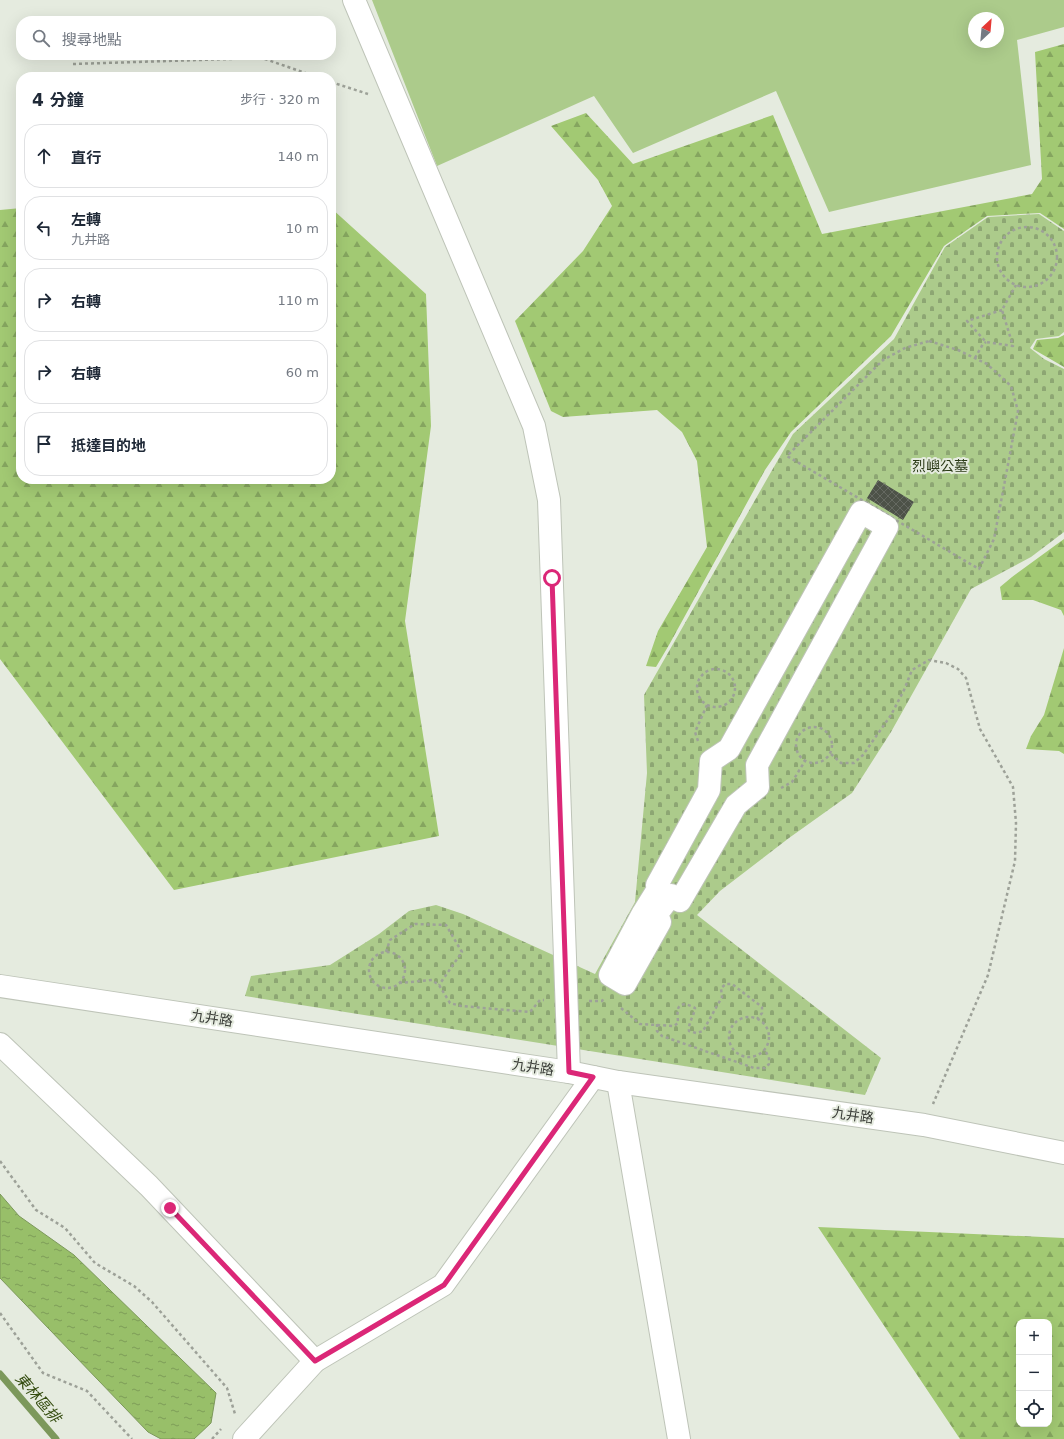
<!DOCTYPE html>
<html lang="zh-TW">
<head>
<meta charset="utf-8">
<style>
	:root { --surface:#fff; --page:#f2f2f3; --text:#1f2937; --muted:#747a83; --line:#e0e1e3 }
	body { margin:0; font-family:"DejaVu Sans","Noto Sans TC",sans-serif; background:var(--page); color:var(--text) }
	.controls { position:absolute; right:12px; bottom:12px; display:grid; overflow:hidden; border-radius:8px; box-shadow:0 4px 16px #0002 }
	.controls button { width:36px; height:36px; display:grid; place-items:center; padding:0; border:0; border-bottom:1px solid var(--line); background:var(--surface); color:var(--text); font:20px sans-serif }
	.compass { position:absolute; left:968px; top:12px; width:36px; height:36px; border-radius:50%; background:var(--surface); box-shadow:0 4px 16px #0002; rotate:26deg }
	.stop { position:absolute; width:12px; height:12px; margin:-9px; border:3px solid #db2777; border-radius:50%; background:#fff }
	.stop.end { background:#db2777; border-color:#fff; box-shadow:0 1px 4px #0008 }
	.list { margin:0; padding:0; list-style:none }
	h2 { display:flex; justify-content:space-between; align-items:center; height:52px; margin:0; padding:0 16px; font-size:17px }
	h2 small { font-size:13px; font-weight:400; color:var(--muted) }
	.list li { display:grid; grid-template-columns:26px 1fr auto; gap:12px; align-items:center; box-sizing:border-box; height:64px; margin:0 8px 8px; padding:0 8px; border:1px solid var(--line); border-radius:16px }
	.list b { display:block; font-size:15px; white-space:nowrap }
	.list p { margin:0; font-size:13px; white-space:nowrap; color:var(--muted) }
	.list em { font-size:13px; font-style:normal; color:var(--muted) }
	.icon { flex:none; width:22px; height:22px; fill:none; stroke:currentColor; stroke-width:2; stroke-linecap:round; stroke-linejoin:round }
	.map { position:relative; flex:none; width:1064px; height:1439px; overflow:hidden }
	.search { position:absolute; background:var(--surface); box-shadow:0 4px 16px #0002; left:16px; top:16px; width:320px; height:44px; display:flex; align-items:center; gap:10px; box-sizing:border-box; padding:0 14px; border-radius:16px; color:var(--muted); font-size:15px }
	.panel { position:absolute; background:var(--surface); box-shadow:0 4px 16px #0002; left:16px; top:72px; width:320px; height:412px; border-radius:16px }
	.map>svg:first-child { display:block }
	.forest { fill:url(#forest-firs); fill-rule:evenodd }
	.cemetery { fill:url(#cemetery-stones) }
	.pitch { fill:#accb8b; fill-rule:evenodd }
	.water { fill:url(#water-ripples); stroke:#7c985b }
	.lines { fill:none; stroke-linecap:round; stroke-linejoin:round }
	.stream { stroke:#7c985b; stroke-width:7 }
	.building { fill:url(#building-cross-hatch) }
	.street-casing { stroke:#bec4b8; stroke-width:24 }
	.secondary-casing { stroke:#bec4b8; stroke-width:24 }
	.path { stroke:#9da198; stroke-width:2.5; stroke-dasharray:3 3; stroke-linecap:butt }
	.street { stroke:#fff; stroke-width:22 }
	.secondary { stroke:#fff; stroke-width:22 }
	.route { stroke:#db2777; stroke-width:5 }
	.labels { text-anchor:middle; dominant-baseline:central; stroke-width:4; stroke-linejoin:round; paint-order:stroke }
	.park-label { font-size:14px; fill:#2b3b17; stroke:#e5ebdf }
	.street-label { font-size:14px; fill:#3b3e39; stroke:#e5ebdf }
	.water-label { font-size:15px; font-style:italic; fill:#344c0f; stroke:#e5ebdf }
</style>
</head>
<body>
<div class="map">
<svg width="1064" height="1439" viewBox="0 0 1064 1439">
	<defs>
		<pattern id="forest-firs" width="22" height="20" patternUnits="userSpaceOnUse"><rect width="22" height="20" fill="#a2c973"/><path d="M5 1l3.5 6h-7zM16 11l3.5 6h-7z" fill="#85a55f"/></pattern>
		<pattern id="cemetery-stones" width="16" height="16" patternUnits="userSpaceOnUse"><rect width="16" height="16" fill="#accb8b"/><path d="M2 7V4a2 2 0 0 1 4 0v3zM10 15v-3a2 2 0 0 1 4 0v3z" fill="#8da673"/></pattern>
		<pattern id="water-ripples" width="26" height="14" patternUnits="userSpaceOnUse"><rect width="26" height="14" fill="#98bf69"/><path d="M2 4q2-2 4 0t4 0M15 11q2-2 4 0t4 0" fill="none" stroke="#7d9d57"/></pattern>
		<pattern id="building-cross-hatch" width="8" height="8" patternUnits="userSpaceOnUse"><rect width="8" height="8" fill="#4d5248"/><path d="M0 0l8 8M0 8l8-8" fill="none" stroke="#656961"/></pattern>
	</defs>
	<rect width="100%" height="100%" fill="#e5ebdf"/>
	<!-- forest -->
	<g class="forest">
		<path d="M 1064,44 L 1064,229 L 1040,213 L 987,216 L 944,246 L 891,336 L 791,432 L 765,470 L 669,645 L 656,667 L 646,666 L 658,631 L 707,547 L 697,461 L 682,432 L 657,410 L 563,417 L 551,411 L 515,321 L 583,251 L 612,206 L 598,180 L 551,126 L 586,113 L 633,164 L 773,115 L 822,234 L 1032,194 L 1042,179 L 1035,52 Z"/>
		<path d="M 21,208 L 21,479 L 331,479 L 331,208 L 426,294 L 431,426 L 405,621 L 439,836 L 174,890 L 0,659 L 0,210 Z"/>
		<path d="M 1064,335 L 1064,367 L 1033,349 L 1037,340 L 1058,338 Z"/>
		<path d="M 1064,539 L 1064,616 L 1061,610 L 1033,600 L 1002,600 L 1000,587 L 1012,577 Z"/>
		<path d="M 1064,648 L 1064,754 L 1059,751 L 1026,749 L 1031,736 L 1044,715 Z"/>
		<path d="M 818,1227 L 1064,1238 L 1064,1439 L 960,1439 ZM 1019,1322 L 1049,1322 L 1049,1424 L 1019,1424 Z"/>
	</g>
	<!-- cemetery -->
	<path class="cemetery" d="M 1039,214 L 1064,231 L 1064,332 L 1059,336 L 1036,339 L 1030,348 L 1044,359 L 1064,369 L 1064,532 L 1031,557 L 971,589 L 891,732 L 852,793 L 789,838 L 720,891 L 697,915 L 881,1058 L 865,1095 L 245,996 L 251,976 L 330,965 L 379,934 L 409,911 L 436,905 L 463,914 L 595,974 L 635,902 L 647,773 L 644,695 L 771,472 L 793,434 L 894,339 L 945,247 L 988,217 Z"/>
	<!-- pitch -->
	<path class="pitch" d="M 372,0 L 1064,0 L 1064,27 L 1017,40 L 1031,165 L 829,212 L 776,91 L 633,153 L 594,96 L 437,166 ZM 974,18 L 998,18 L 998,42 L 974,42 Z"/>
	<!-- water -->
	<path class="water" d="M 0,1194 L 19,1216 L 74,1255 L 216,1393 L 211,1423 L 194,1439 L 161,1439 L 148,1432 L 0,1278 Z"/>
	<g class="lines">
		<!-- stream -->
		<path class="stream" d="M 0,1374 L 56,1439"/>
	</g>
	<!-- building -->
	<path class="building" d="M 878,480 L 914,502 L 903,520 L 867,498 Z"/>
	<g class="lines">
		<defs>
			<g id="street">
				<path d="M 861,512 L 887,527 L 757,765 L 758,787 L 736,805 L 680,901 L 671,895 L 654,918 L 660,922 L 625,984 L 610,975 L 643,913 L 658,889 L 657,885 L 709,790 L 711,761 L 729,749 Z"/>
				<path d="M 0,1044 L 149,1186 L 315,1361"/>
				<path d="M 618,1082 L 679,1439"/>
				<path d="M 244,1439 L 315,1361 L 443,1285 L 593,1077"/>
			</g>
			<g id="secondary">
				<path d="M 354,0 L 534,426 L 549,500 L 569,1072"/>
				<path d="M 0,986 L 569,1072 L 618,1082 L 924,1125 L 1064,1153"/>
			</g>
		</defs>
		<!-- street casing -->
		<use href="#street" class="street-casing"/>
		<!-- secondary casing -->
		<use href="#secondary" class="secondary-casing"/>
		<!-- path -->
		<g class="path">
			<path d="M 73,64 L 262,58 L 317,77"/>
			<path d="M 331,82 L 368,94"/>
			<circle cx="1027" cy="257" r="30"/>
			<path d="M 1002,310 L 967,321 L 986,342 L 1013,346 L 1002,310 L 1016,285"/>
			<path d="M 929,341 L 958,350 L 987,364 L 1011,386 L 1018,411 L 994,539 L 979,569 L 787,456 L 883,360 L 905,348 Z"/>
			<path d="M 975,358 L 983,344 L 986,342"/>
			<circle cx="716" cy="688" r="19"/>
			<circle cx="814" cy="745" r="18"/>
			<path d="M 698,741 L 695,732 L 707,705"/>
			<path d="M 831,754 L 841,763 L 854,763 L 863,755 L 891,715 L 904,690 L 912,670 L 929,660 L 946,663 L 958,669 L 966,678 L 980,729 L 1013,787 L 1016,823 L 1015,861 L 988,975 L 933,1104"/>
			<path d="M 781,788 L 792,782 L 805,761"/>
			<path d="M 386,952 L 390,940 L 415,924 L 446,925 L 462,952 L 439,985"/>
			<circle cx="387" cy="970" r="18"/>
			<path d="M 399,983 L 432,980 L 439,985 L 450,1003 L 461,1006 L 530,1012 L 540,1000 L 544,1000"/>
			<path d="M 589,1001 L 602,1001 L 604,998"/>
			<path d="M 621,1008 L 640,1024 L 674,1026 L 678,1023 C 678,1019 677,1013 678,1009 C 680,1001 690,1005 695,1008 C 694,1016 688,1023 689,1031 L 696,1033 L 703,1031 L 722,997 L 721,988 L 726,984 L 732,984 L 762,1007 L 762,1013 L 757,1019"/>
			<circle cx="749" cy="1037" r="20"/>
			<path d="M 657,1024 L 657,1031 L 662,1036 L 754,1068 L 765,1068 L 769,1064 L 769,1057 L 764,1049"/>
			<path d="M 0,1161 L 36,1210 L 65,1228 L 95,1263 L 134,1286 L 152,1302 L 227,1388 L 235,1414"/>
			<path d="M 0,1313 L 43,1373 L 87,1391 L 132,1439"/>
			<path d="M 212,1439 L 221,1429"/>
		</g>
		<!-- street -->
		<use href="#street" class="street"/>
		<!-- secondary -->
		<use href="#secondary" class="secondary"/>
	</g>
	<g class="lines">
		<!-- route -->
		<path class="route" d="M 170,1208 L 315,1361 L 444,1285 L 593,1077 L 569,1072 L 552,578"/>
	</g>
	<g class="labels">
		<!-- park labels -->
		<g class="park-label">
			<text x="940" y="466">烈嶼公墓</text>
		</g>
		<!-- street labels -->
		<g class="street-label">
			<text transform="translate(212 1018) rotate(9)">九井路</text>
			<text transform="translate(533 1067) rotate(9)">九井路</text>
			<text transform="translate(853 1115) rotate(8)">九井路</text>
		</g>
		<!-- water labels -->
		<g class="water-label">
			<text transform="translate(38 1398) rotate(49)">東林區排</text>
		</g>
	</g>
</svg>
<div class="controls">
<button>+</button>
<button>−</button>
<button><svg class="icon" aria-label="locate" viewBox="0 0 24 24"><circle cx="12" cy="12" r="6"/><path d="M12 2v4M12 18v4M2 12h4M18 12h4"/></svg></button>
</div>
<svg class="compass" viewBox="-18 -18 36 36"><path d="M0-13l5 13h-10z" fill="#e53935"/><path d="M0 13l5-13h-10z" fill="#747a83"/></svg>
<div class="stop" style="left:552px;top:578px"></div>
<div class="stop end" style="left:170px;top:1208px"></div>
<div class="search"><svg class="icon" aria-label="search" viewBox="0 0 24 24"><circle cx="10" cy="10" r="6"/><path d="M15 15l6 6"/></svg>搜尋地點</div>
<section class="panel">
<h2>4 分鐘<small>步行 · 320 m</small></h2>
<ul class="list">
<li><svg class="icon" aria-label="ahead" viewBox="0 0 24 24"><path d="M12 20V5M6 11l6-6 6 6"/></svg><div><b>直行</b></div><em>140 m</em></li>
<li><svg class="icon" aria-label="left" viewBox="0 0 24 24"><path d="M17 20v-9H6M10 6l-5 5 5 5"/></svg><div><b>左轉</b><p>九井路</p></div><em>10 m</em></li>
<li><svg class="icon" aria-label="right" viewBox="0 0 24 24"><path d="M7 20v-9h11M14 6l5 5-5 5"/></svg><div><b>右轉</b></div><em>110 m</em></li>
<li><svg class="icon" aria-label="right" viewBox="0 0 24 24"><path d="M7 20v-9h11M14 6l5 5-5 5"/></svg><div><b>右轉</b></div><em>60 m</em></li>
<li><svg class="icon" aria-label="arrive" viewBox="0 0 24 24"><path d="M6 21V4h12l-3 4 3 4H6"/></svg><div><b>抵達目的地</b></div></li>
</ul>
</section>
</div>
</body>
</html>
